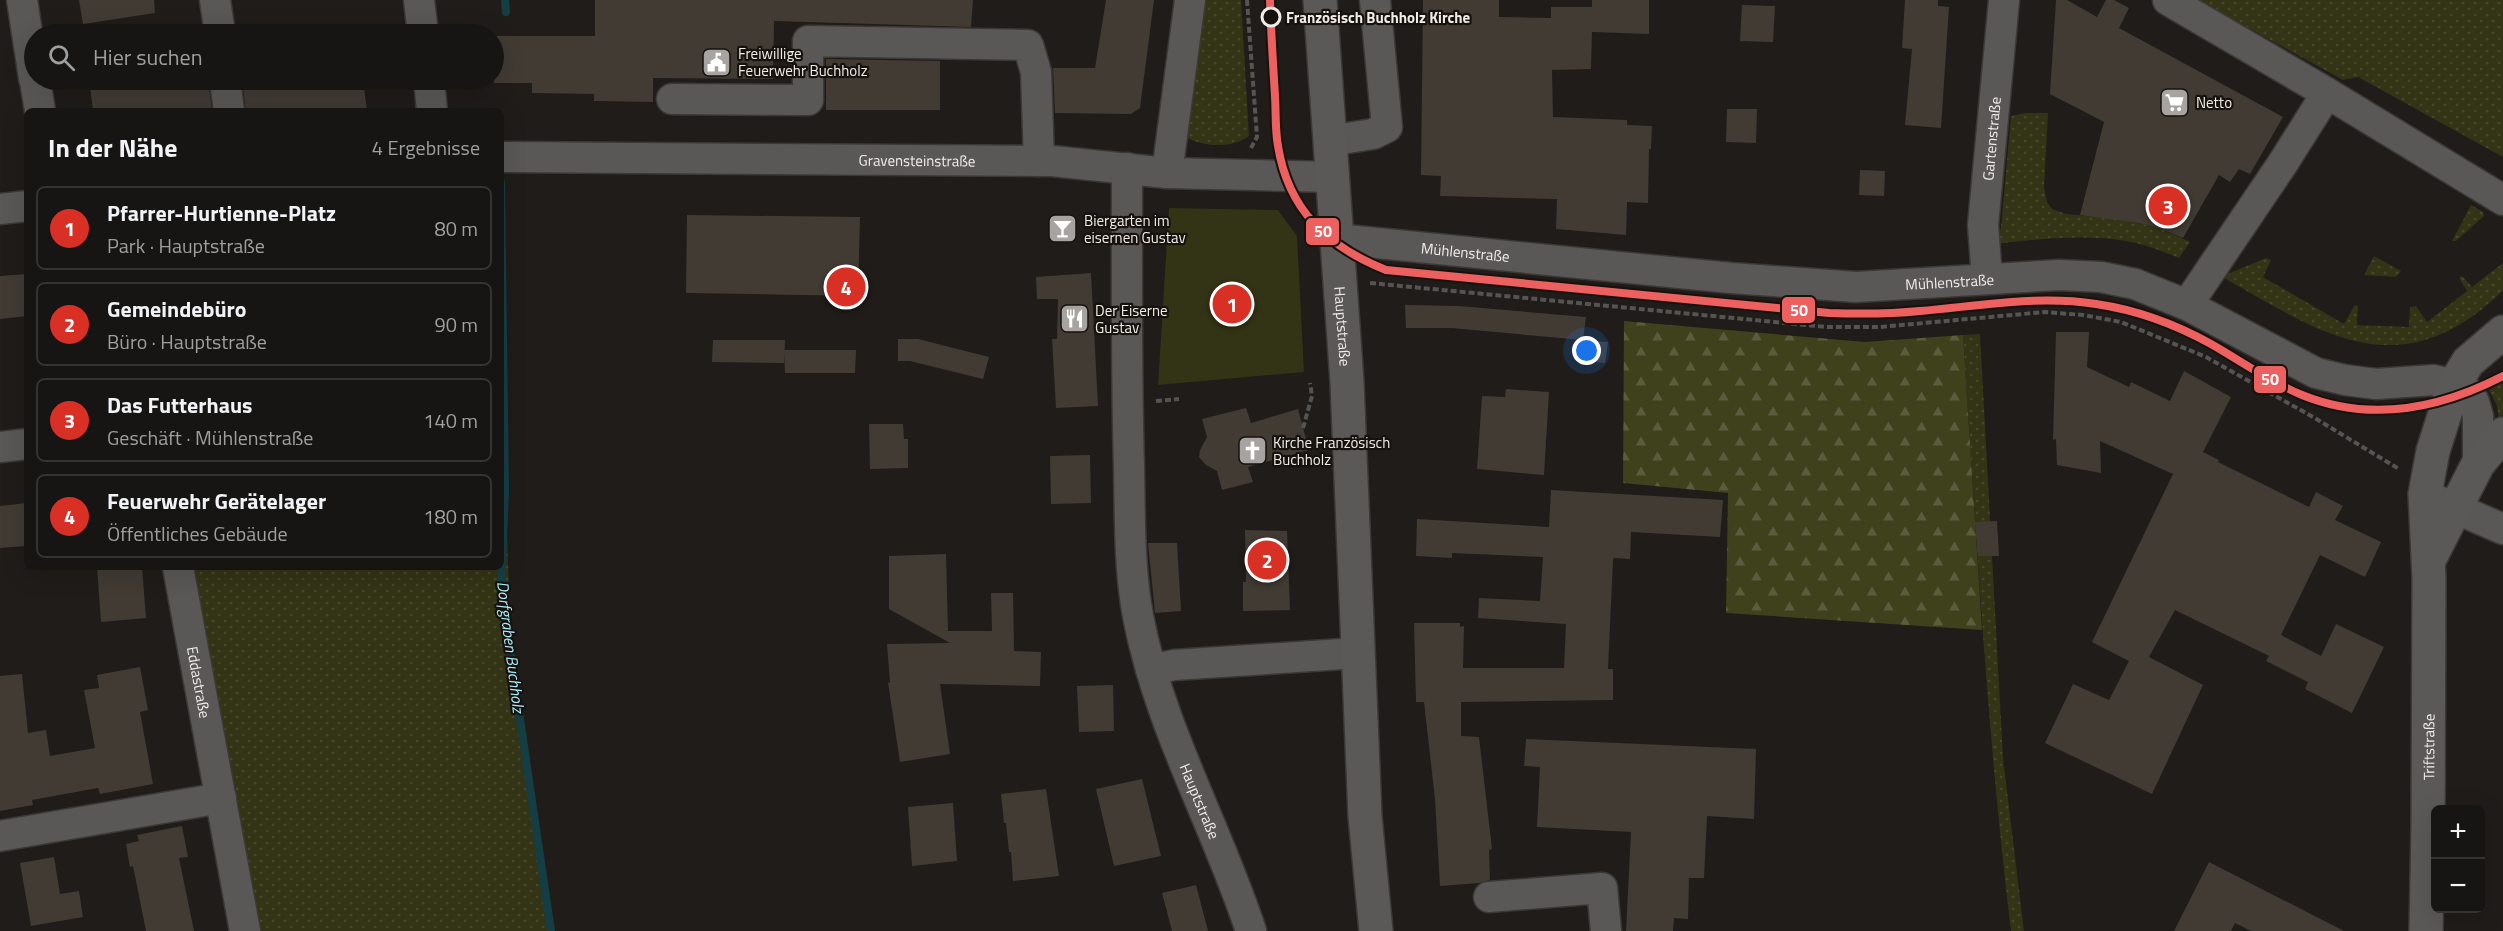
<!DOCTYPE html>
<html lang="de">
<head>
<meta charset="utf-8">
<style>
	:root { --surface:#171513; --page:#242221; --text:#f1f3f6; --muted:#9e9fa0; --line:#363433; --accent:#d93025 }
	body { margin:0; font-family:"Titillium Web",sans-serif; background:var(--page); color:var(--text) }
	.controls { position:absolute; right:18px; bottom:18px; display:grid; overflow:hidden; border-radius:9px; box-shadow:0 6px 24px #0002 }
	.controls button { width:54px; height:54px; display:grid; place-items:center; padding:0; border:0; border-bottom:2px solid var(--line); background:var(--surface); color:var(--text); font:30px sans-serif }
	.you { position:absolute; left:1587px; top:351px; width:21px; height:21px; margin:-15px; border:4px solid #fff; border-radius:50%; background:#1a73e8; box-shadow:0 0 0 9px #1a73e833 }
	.badge { display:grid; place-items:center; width:39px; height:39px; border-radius:50%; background:var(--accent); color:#fff; font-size:20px; font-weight:700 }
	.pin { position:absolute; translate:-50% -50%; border:3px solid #fff; box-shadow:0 2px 6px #0006 }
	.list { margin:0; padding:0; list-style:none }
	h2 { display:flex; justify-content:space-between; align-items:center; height:78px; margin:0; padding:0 24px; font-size:26px }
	h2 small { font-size:20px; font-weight:400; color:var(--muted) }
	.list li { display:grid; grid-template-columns:39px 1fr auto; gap:18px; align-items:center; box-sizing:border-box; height:84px; margin:0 12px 12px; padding:0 12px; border:2px solid var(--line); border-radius:9px }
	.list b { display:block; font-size:22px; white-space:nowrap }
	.list p { margin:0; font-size:20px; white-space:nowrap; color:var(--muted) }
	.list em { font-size:20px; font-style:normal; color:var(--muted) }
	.icon { flex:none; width:33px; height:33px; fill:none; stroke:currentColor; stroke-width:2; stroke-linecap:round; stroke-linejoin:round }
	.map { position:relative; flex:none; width:2503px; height:931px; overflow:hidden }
	.search { position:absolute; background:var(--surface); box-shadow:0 6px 24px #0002; left:24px; top:24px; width:480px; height:66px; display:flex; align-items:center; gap:15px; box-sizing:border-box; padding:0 21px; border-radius:33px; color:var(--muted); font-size:22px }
	.panel { position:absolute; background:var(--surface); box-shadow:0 6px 24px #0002; left:24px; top:108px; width:480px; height:462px; border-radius:9px }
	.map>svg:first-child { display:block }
	.grass { fill:url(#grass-dots) }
	.forest { fill:url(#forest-firs) }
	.park { fill:#333315 }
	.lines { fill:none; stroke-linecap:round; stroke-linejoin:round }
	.stream { stroke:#153e44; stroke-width:8 }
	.building { fill:#413b34 }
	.minor-casing { stroke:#3b3937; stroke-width:33 }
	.major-casing { stroke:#3b3937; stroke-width:36 }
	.path { stroke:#565453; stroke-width:4; stroke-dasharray:6 3; stroke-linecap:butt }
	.minor { stroke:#5a5857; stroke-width:30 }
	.major { stroke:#5b5858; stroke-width:33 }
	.tram-1-casing { stroke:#18120e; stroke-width:12 }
	.tram-1 { stroke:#ec6060; stroke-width:8 }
	.stop-dot { fill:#18120e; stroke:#f0ece8; stroke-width:3 }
	.labels { text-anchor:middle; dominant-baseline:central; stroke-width:4.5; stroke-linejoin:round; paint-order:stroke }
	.stop-label { font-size:15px; font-weight:bold; fill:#f0ece8; stroke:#18120e; text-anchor:start }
	.poi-label { font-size:15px; fill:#f0ece8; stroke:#18120e; text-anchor:start }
	.street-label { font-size:15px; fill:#f0ece8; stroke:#18120e }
	.water-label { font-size:16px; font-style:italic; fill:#a7f0fd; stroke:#18120e }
	.line-badge { stroke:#18120e; stroke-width:2 }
	.badge-label { font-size:16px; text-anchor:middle; font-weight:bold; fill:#fff }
</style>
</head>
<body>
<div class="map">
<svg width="2503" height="931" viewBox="0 0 2503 931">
	<defs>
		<pattern id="grass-dots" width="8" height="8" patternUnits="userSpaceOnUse" patternTransform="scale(1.5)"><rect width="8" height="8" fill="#333315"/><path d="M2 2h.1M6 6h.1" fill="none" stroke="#47472c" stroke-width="1.8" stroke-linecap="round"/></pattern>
		<pattern id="forest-firs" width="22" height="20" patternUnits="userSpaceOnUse" patternTransform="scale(1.5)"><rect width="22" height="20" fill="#3f401c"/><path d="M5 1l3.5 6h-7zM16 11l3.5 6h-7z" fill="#5b5c3d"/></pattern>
	</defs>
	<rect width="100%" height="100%" fill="#1f1c19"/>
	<!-- grass -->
	<g class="grass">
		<path d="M 1199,0 L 1241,0 L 1249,136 C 1230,150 1197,147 1180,133 Z"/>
		<path d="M 2197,0 L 2503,0 L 2503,157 L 2358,77 L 2343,80 Z"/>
		<path d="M 2026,113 L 2048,113 L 2044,187 L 2047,202 L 2052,209 L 2066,214 L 2112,218 L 2139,223 L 2164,230 L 2190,242 L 2179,258 C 2162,251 2144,244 2126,241 C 2082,234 2039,239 1995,244 L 1995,238 L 2001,228 L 2011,116 Z"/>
		<path d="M 2471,205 L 2483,212 L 2484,216 L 2456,241 L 2452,241 Z"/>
		<path d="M 2374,256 L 2401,271 L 2396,277 L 2364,275 Z"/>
		<path d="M 2266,258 L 2271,260 L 2263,277 L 2344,324 L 2355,305 L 2358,306 L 2357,325 L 2409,327 L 2410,307 L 2416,306 L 2427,322 L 2467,291 L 2459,278 L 2462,276 L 2472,287 L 2503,263 L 2503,291 C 2491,301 2480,312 2467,320 C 2378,379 2302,321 2224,278 L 2225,275 Z"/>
		<path d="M 1980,334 L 2003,758 L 2024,931 L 2011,931 C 1987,733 1976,534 1963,335 Z"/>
		<path d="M 2503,382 L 2503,422 L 2499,421 L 2497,406 L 2489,390 Z"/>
		<path d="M 501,482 L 505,482 L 511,645 L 554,931 L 258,931 L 189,567 L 501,567 Z"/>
	</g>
	<!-- forest -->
	<path class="forest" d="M 1624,321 L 1865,342 L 1963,335 L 1982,630 L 1726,613 L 1728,493 L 1623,483 Z"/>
	<!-- park -->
	<path class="park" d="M 1169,208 L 1278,210 L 1297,236 L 1304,372 L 1158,385 Z"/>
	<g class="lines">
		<!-- stream -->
		<g class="stream">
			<path d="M 505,0 L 506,12"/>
			<path d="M 501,182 L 505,490 L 501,589 L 551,931"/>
		</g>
	</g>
	<!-- building -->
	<g class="building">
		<path d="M 79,0 L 154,0 L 155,13 L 83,24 Z"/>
		<path d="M 595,0 L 973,0 L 971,27 L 774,21 L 773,79 L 653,78 L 653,102 L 594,101 L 594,94 L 532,93 L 532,83 L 494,83 L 494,36 L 595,36 Z"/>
		<path d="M 1106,0 L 1154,0 L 1140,108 L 1131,114 L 1055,113 L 1053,68 L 1095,68 Z"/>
		<path d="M 1423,0 L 1499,0 L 1499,17 L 1551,18 L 1551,7 L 1592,7 L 1592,0 L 1649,0 L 1649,34 L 1592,32 L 1591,69 L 1552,70 L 1553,117 L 1627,120 L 1627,125 L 1652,126 L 1651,149 L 1649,149 L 1648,203 L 1627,202 L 1626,235 L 1556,229 L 1557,199 L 1440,196 L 1441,176 L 1421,175 Z"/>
		<path d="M 1905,0 L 1938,0 L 1938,6 L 1949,7 L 1941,128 L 1905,125 L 1912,49 L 1902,48 Z"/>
		<path d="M 2056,0 L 2067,0 L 2097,17 L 2106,0 L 2114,0 L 2129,8 L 2119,28 L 2283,117 L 2250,174 L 2239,169 L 2230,182 L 2219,175 L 2183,238 L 2164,230 L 2139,223 L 2080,215 L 2104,122 L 2050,94 Z"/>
		<path d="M 1742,5 L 1775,6 L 1773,42 L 1740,41 Z"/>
		<path d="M 826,59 L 940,61 L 940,110 L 826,110 Z"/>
		<path d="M 135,80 L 208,80 L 212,111 L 93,111 L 90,87 L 130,83 Z"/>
		<path d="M 242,80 L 363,80 L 367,111 L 246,111 Z"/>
		<path d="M 1727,109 L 1757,109 L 1756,143 L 1726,142 Z"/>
		<path d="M 1860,170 L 1885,171 L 1884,196 L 1859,195 Z"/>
		<path d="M 687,215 L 860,217 L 858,296 L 686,293 Z"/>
		<path d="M 1091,273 L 1098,406 L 1056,408 L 1052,339 L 1057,339 L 1058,299 L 1037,299 L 1036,277 Z"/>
		<path d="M 27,274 L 27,316 L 0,319 L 0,276 Z"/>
		<path d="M 1405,305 L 1459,306 L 1586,317 L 1583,340 L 1451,328 L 1406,328 Z"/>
		<path d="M 2056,332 L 2089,332 L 2087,367 L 2129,387 L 2131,382 L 2170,401 L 2184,371 L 2231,397 L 2203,452 L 2219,460 L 2218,462 L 2309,507 L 2316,492 L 2343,506 L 2335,520 L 2381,542 L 2365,577 L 2320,555 L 2281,635 L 2321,656 L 2336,624 L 2384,647 L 2352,713 L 2305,689 L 2308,682 L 2266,661 L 2269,656 L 2175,610 L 2149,657 L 2203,685 L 2152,794 L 2045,743 L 2073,684 L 2109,700 L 2129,661 L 2092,642 L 2173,474 L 2100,441 L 2101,473 L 2057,465 L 2056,439 L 2053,440 Z"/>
		<path d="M 898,339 L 918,339 L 989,357 L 983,379 L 910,361 L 898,361 Z"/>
		<path d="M 713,340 L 785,340 L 784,363 L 712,362 Z"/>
		<path d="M 1583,340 L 1608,342 L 1605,363 L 1582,361 Z"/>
		<path d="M 784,350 L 856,350 L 855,373 L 785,373 Z"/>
		<path d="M 1506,389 L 1549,392 L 1544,475 L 1477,469 L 1482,396 L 1505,397 Z"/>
		<path d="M 1246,408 L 1251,423 L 1298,409 L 1309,450 L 1248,467 L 1253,482 L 1222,490 L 1217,471 L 1206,465 L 1199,457 L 1200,450 L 1207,437 L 1202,419 Z"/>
		<path d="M 869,424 L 903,424 L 904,439 L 908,439 L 908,468 L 870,469 Z"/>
		<path d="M 1090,455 L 1091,503 L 1051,504 L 1050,456 Z"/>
		<path d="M 1551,490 L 1723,500 L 1720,537 L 1631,532 L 1630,559 L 1614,558 L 1613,560 L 1608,669 L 1613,669 L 1613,700 L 1461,702 L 1461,736 L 1479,737 L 1492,849 L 1489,850 L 1490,880 L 1479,883 L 1440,886 L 1435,799 L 1424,702 L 1416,702 L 1414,623 L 1460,623 L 1460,627 L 1464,626 L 1463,668 L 1564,668 L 1566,624 L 1478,618 L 1479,598 L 1540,601 L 1543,557 L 1452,553 L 1452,558 L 1416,556 L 1417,519 L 1549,527 Z"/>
		<path d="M 27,503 L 27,541 L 24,541 L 25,546 L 0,548 L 0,506 Z"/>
		<path d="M 1997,521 L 1999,556 L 1978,556 L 1975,522 Z"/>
		<path d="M 1245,530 L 1287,531 L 1290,610 L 1243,611 L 1243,582 L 1246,582 Z"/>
		<path d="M 1148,543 L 1177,543 L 1181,611 L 1155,613 Z"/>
		<path d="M 946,554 L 948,631 L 992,631 L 991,593 L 1013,593 L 1014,651 L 1041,652 L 1040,686 L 940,684 L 950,754 L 900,762 L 888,683 L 890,682 L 887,644 L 950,643 L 889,609 L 889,556 Z"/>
		<path d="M 97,567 L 142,567 L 146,618 L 101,622 Z"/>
		<path d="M 140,667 L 148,710 L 140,712 L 153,784 L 100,794 L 98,788 L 32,800 L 33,805 L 0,811 L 0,676 L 22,674 L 28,733 L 46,730 L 50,756 L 95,748 L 84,690 L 99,688 L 97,675 Z"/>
		<path d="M 1113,685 L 1114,731 L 1079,732 L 1077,686 Z"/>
		<path d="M 1526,739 L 1756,749 L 1754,819 L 1707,816 L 1704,878 L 1689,878 L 1688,919 L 1674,918 L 1673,931 L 1626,931 L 1631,832 L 1537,827 L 1540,767 L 1524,766 Z"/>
		<path d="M 1142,779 L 1161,856 L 1114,866 L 1096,789 Z"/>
		<path d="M 1046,789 L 1059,876 L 1013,881 L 1011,852 L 1009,852 L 1006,823 L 1004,823 L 1001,794 Z"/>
		<path d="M 953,803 L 957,861 L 912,866 L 908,807 Z"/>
		<path d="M 182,826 L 188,857 L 179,858 L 194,931 L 146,931 L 133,866 L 130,867 L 126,844 L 139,841 L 137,835 Z"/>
		<path d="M 54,857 L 60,894 L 79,891 L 83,917 L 31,926 L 20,863 Z"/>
		<path d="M 2209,862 L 2344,931 L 2251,931 L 2235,923 L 2231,931 L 2174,931 Z"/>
		<path d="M 1196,885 L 1208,931 L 1172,931 L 1162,893 Z"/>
	</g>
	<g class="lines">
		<defs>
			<g id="minor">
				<path d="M 22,0 L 34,78"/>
				<path d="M 215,0 L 220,34"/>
				<path d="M 419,0 L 423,34"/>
				<path d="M 2168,0 L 2327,93"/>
				<path d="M 35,80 L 40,111"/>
				<path d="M 225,80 L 229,111"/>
				<path d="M 429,80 L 432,111"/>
				<path d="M 672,99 L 808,100 L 808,41 L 1028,45 L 1036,72 L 1039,161"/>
				<path d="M 1329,141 L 1373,134 L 1387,127 L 1375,0"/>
				<path id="s1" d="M 501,157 L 1052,161 L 1167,173 L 1332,177"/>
				<path id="s2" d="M 1127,168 C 1127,267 1126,367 1129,467 C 1130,516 1129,568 1138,616 C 1159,727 1216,824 1251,931"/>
				<path d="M 1167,173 L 1190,0"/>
				<path d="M 0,209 L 27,206"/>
				<path id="s3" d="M 1336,239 L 1731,278 L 1856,287 L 2059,275 L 2101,277 L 2135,284 L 2187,305 L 2316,373 L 2345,380 L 2376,384 L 2434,380 L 2454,385 L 2469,393 L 2474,402 L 2478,416 L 2478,464"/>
				<path id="s4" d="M 1987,278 L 1983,225 L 2004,0"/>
				<path d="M 2187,305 L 2283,163 L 2327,93 L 2503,200"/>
				<path d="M 0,447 L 27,444"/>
				<path d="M 2434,499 L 2503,529"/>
				<path id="s5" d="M 178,567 L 245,931"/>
				<path d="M 1151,670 L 1174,665 L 1358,653"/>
				<path d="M 0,836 L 221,798"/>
				<path d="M 1489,897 L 1602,888 L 1606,931"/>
			</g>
			<g id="major">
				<path id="s6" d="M 1320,0 L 1347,382 L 1365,816 L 1376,931"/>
				<path d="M 2429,560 L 2478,464 L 2503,434"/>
				<path id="s7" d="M 2426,931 L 2428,824 L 2429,578 L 2425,494 L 2433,451 L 2454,385 L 2468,362 L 2503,332"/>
			</g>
		</defs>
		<!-- minor casing -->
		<use href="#minor" class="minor-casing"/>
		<!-- major casing -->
		<use href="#major" class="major-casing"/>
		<!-- path -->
		<g class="path">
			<path d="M 1247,0 L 1257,137 L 1251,148"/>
			<path d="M 1370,283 L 1827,327 L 1880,327 L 2045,312 L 2083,315 L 2121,322 L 2206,357 L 2313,417 L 2399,469"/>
			<path d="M 1156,401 L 1179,399"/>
			<path d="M 1303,428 L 1312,396 L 1310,383"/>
		</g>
		<!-- minor -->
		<use href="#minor" class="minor"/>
		<!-- major -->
		<use href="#major" class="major"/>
		<defs>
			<path id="tram-1" d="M 1270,0 C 1271,32 1273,64 1275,96 C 1276,113 1275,130 1278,146 C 1288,210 1328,247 1386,270 L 1829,313 C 1859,314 1890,314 1920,311 C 1979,306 2037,295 2096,304 C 2137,310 2175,324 2211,344 C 2241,361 2270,382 2302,395 C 2371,423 2439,409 2503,376"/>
		</defs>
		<!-- tram-1 casing -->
		<use href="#tram-1" class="tram-1-casing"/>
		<!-- tram-1 -->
		<use href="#tram-1" class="tram-1"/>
	</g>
	<!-- icons -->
	<defs>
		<symbol id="civic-square" viewBox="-11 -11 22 22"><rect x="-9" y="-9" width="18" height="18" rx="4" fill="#a7a3a0" stroke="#18120e"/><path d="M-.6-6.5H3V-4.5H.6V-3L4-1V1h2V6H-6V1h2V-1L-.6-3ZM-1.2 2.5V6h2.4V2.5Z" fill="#fff"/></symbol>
		<symbol id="supermarket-square" viewBox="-11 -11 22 22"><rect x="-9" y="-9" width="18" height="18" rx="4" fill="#a7a3a0" stroke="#18120e"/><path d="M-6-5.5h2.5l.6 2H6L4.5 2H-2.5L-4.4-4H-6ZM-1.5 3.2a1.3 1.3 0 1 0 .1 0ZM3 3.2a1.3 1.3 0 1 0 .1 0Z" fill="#fff"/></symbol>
		<symbol id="bar-square" viewBox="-11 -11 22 22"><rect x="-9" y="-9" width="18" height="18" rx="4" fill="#a7a3a0" stroke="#18120e"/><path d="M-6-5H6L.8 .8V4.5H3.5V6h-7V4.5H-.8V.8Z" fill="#fff"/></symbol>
		<symbol id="restaurant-square" viewBox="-11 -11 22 22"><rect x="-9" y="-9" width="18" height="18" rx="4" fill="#a7a3a0" stroke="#18120e"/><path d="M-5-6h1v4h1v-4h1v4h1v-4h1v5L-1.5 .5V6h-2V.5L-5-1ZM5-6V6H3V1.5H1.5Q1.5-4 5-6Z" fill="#fff"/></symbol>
		<symbol id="church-square" viewBox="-11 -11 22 22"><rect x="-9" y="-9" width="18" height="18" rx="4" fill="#a7a3a0" stroke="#18120e"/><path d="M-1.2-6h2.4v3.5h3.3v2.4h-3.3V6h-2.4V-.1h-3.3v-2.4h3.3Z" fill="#fff"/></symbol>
	</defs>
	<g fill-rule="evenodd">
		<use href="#civic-square" x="700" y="46" width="33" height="33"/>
		<use href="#supermarket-square" x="2158" y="86" width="33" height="33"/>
		<use href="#bar-square" x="1046" y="212" width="33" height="33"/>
		<use href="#restaurant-square" x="1058" y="302" width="33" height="33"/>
		<use href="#church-square" x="1236" y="434" width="33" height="33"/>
	</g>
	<!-- markers -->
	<circle class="stop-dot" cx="1271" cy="17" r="9"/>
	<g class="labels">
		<!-- stop labels -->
		<g class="stop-label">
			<text x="1286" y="17">Französisch Buchholz Kirche</text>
		</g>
		<!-- poi labels -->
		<g class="poi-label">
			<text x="738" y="53">Freiwillige<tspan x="738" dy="17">Feuerwehr Buchholz</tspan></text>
			<text x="2196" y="102">Netto</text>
			<text x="1084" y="220">Biergarten im<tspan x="1084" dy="17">eisernen Gustav</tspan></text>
			<text x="1095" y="310">Der Eiserne<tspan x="1095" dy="17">Gustav</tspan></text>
			<text x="1273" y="442">Kirche Französisch<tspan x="1273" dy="17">Buchholz</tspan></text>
		</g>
		<!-- street labels -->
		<g class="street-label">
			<text stroke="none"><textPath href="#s4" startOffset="140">Gartenstraße</textPath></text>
			<text stroke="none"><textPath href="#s1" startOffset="416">Gravensteinstraße</textPath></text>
			<text stroke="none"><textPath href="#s3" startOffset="130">Mühlenstraße</textPath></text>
			<text stroke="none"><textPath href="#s3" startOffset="616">Mühlenstraße</textPath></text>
			<text stroke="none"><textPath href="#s6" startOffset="327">Hauptstraße</textPath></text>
			<text stroke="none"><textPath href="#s5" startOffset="117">Eddastraße</textPath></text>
			<text stroke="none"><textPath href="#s7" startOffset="184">Triftstraße</textPath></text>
			<text stroke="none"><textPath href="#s2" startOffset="644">Hauptstraße</textPath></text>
		</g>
		<!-- water labels -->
		<g class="water-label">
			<text transform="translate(511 647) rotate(83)">Dorfgraben Buchholz</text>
		</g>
	</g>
	<g class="line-badge">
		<rect x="1305" y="217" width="35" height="29" rx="6" fill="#ec6060"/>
		<rect x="1781" y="296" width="35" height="28" rx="6" fill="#ec6060"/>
		<rect x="2253" y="365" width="34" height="29" rx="6" fill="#ec6060"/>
	</g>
	<g class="badge-label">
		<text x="1323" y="237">50</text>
		<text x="1799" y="316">50</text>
		<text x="2270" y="385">50</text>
	</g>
</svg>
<div class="controls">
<button>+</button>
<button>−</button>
</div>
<div class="you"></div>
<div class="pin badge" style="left:1232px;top:304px">1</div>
<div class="pin badge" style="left:1267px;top:560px">2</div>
<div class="pin badge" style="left:2168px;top:206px">3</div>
<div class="pin badge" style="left:846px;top:287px">4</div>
<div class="search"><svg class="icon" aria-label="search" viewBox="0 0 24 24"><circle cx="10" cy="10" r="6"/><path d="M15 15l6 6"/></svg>Hier suchen</div>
<section class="panel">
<h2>In der Nähe<small>4 Ergebnisse</small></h2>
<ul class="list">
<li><span class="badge">1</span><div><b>Pfarrer-Hurtienne-Platz</b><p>Park · Hauptstraße</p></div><em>80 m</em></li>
<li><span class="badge">2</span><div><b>Gemeindebüro</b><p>Büro · Hauptstraße</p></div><em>90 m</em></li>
<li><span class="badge">3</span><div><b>Das Futterhaus</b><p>Geschäft · Mühlenstraße</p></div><em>140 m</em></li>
<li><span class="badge">4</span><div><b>Feuerwehr Gerätelager</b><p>Öffentliches Gebäude</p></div><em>180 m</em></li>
</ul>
</section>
</div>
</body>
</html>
